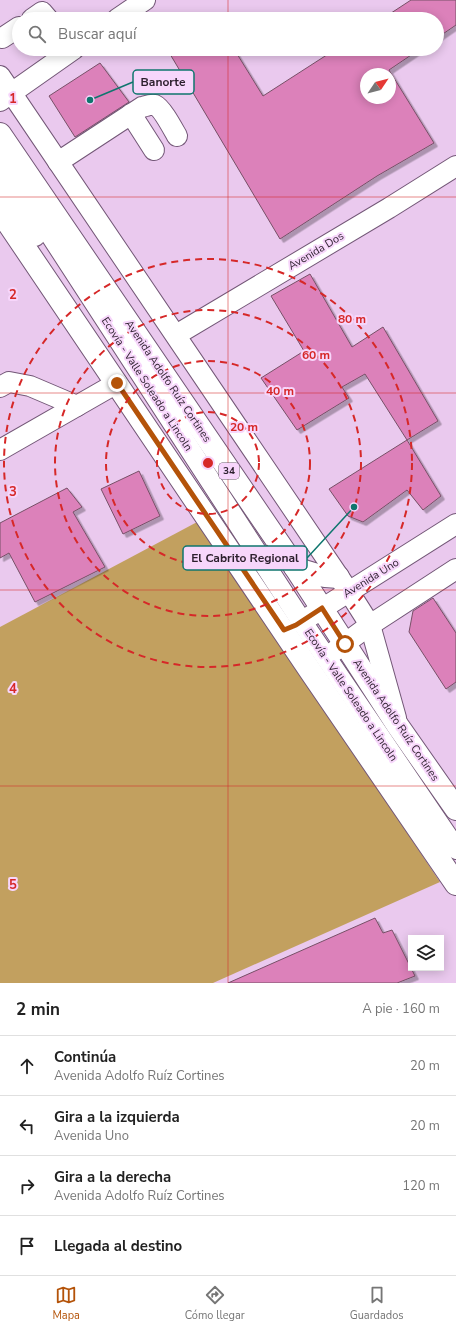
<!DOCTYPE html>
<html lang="es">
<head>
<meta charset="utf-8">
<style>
	:root { --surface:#fff; --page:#f6f6f6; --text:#222; --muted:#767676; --line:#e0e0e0; --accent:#b45309 }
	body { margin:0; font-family:"Nunito Sans",sans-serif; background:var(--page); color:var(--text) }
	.controls { position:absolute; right:12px; bottom:12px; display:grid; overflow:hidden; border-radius:0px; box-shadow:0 2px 10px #0003 }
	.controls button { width:36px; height:36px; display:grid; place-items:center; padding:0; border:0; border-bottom:1px solid var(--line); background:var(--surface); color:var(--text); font:20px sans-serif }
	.compass { position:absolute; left:360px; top:68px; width:36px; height:36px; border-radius:50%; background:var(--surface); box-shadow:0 2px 10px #0003; rotate:55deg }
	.stop { position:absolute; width:12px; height:12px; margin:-9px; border:3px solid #b45309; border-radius:50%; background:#fff }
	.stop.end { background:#b45309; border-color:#fff; box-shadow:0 1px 4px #0008 }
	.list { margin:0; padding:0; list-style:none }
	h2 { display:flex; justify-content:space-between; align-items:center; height:52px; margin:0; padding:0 16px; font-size:17px }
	h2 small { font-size:13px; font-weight:400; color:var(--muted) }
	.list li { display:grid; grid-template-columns:26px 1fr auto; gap:12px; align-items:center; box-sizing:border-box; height:60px; padding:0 16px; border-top:1px solid var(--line) }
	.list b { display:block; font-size:15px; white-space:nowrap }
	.list p { margin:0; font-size:13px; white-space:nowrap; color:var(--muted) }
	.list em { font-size:13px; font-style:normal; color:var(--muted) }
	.icon { flex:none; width:22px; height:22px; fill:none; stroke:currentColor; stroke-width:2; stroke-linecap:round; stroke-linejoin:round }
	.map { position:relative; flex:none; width:456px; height:983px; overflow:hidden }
	.search { position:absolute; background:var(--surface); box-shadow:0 2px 10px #0003; left:12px; right:12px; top:12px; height:44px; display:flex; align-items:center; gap:10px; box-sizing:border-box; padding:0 14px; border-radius:22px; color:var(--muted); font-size:15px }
	.sheet { height:292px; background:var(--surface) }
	nav { display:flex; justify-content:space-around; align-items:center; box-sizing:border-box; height:56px; border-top:1px solid var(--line); background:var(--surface); font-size:11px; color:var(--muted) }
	nav a { display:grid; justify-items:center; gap:2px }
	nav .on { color:var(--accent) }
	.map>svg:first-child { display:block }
	.green { fill:#c2a05f }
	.building { fill:#dc81ba; stroke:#775067; fill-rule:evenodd; filter:url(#shadow) }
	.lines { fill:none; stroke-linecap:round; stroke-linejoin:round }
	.minor-casing { stroke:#735777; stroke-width:22 }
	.major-casing { stroke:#735777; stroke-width:24 }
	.minor { stroke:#fff; stroke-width:20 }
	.major { stroke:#fff; stroke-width:22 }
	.route { stroke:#b45309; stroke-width:5 }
	.grid { fill:none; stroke:#d62828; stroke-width:1; stroke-opacity:0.55 }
	.ring { fill:none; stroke:#d62828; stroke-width:2; stroke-dasharray:7 5 }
	.labels { text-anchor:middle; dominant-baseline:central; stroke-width:4; stroke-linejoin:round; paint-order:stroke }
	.shield { fill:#f7d6fb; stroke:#69566b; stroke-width:1 }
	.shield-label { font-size:10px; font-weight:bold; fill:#2c1f2d }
	.street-label { font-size:11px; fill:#2c1f2d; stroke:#f7d6fb }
	.grid-label { font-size:13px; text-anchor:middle; font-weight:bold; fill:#d62828; stroke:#f7d6fb; stroke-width:4; stroke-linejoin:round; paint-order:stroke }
	.centre { fill:#d62828; stroke:#f7d6fb; stroke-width:2 }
	.ring-label { font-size:12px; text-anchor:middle; font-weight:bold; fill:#d62828; stroke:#f7d6fb; stroke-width:4; stroke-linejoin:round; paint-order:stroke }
	.leader { fill:none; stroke:#0f766e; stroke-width:1.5 }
	.callout-dot { fill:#0f766e; stroke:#f7d6fb; stroke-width:1.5 }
	.callout { fill:#f7d6fb; stroke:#0f766e; stroke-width:1.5 }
	.callout-label { font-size:12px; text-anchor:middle; font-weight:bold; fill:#2c1f2d }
</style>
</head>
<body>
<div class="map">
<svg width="456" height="983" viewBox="0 0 456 983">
	<defs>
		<filter id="shadow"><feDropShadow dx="3.5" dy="3.5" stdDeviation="0" flood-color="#0004"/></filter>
	</defs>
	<rect width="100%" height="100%" fill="#eac9ee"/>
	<!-- green -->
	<path class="green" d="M 199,521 L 440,882 L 213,983 L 0,983 L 0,627 Z"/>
	<!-- building -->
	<g class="building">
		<path d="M 411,0 L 456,0 L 456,25 L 437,38 L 437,19 L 382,19 Z"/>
		<path d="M 167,49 L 234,49 L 263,96 L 336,49 L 420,49 L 389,70 L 434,143 L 377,176 L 280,239 ZM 366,74 L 390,74 L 390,98 L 366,98 Z"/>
		<path d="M 100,63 L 129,102 L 75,137 L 49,96 Z"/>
		<path d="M 310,274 L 352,347 L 383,327 L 438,421 L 407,440 L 365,374 L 342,387 L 349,398 L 297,430 L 261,378 L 304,351 L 271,296 Z"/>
		<path d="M 407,440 L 441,496 L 423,510 L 407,490 L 363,522 L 348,516 L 329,489 Z"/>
		<path d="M 139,471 L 160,516 L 123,534 L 101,489 Z"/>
		<path d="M 67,488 L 82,507 L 73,512 L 105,567 L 35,602 L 9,553 L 0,558 L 0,523 Z"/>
		<path d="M 433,598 L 456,633 L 456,682 L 446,689 L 409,632 L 413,611 Z"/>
		<path d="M 375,918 L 383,933 L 392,930 L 415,976 L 397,983 L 228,983 Z"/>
	</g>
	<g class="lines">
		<defs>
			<g id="minor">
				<path d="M 32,19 L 42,12 L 48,19"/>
				<path d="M 117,19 L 145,0"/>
				<path d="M 2,38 L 19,27"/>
				<path d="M 0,76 L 349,592 L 370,625 L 396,718"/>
				<path d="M 0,101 L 74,49"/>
				<path d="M 131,114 L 154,150"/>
				<path d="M 0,157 L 302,622 L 456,849"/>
				<path d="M 58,162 L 142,107 C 146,106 151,104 155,105 C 162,108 173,129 177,136"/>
				<path d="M 0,184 L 35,236"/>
				<path d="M 176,335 L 389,208 L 456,166"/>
				<path d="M 0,387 L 9,382 L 30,386 L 77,406"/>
				<path d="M 0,450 L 117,383"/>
				<path d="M 309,617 L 456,524"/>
				<path d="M 332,653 L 370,625 L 456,569"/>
			</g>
			<g id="major">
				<path d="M 0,134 L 295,567 L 398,726 L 456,809"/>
				<path d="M 0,211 L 309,669 L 456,884"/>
				<path d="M 295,567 C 309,574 322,577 338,577"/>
			</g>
		</defs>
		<!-- minor casing -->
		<use href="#minor" class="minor-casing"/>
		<!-- major casing -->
		<use href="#major" class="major-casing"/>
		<!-- minor -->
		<use href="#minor" class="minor"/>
		<!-- major -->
		<use href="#major" class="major"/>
	</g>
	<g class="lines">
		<!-- route -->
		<path class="route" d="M 117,383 L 284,630 L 296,625 L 322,608 L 345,644"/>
	</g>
	<!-- grid -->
	<path class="grid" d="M 228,0 L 228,19M 228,49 L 228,983M 0,197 L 456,197M 0,393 L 456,393M 0,590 L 456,590M 0,786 L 456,786"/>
	<!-- distance rings -->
	<g class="ring">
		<circle cx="208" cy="463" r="51"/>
		<circle cx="208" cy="463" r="102"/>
		<circle cx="208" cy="463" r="153"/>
		<circle cx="208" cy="463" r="204"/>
	</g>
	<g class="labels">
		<!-- shield labels -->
		<rect class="shield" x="219" y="463" width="20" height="16" rx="3"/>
		<g class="shield-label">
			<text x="229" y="471">34</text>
		</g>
		<!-- street labels -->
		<g class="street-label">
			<text transform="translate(316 251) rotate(-31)">Avenida Dos</text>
			<text transform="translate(168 381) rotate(56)">Avenida Adolfo Ruíz Cortines</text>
			<text transform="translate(147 384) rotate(57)">Ecovía - Valle Soleado a Lincoln</text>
			<text transform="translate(371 578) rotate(-32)">Avenida Uno</text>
			<text transform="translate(351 695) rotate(56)">Ecovía - Valle Soleado a Lincoln</text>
			<text transform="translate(396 720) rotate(56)">Avenida Adolfo Ruíz Cortines</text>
		</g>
	</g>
	<g class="grid-label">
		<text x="13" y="103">1</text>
		<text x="13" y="299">2</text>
		<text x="13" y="496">3</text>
		<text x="13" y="693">4</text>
		<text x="13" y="889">5</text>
	</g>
	<circle cx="208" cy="463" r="6" class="centre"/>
	<g class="ring-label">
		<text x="352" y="323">80 m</text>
		<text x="316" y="359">60 m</text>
		<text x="280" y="395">40 m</text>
		<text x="244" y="431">20 m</text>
	</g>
	<!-- callouts -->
	<path class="leader" d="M90 100L133 82M354 507L307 558"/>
	<g class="callout-dot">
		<circle cx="90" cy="100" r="4"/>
		<circle cx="354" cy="507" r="4"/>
	</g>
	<g class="callout">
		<rect x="133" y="70" width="61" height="24" rx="4"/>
		<rect x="183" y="546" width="124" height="24" rx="4"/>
	</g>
	<g class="callout-label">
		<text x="163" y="86">Banorte</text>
		<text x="245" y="562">El Cabrito Regional</text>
	</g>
</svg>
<div class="controls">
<button><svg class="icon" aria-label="layers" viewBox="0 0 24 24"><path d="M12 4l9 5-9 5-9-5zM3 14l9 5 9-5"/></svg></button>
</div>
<svg class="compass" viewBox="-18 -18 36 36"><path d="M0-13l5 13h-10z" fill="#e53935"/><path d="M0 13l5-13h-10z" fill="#767676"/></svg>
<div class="stop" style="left:345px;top:644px"></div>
<div class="stop end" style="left:117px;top:383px"></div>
<div class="search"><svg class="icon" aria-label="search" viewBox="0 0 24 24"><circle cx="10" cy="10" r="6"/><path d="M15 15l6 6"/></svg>Buscar aquí</div>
</div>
<section class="sheet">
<h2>2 min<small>A pie · 160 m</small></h2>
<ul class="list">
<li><svg class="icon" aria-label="ahead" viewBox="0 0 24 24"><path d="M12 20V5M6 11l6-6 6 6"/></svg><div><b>Continúa</b><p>Avenida Adolfo Ruíz Cortines</p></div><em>20 m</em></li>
<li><svg class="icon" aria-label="left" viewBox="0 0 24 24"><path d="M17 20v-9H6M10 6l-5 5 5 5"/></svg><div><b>Gira a la izquierda</b><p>Avenida Uno</p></div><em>20 m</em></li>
<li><svg class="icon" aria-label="right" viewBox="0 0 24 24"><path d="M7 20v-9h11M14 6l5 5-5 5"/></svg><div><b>Gira a la derecha</b><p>Avenida Adolfo Ruíz Cortines</p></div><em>120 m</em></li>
<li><svg class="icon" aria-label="arrive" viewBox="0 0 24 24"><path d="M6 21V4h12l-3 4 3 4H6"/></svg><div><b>Llegada al destino</b></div></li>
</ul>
</section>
<nav>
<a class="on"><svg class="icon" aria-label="map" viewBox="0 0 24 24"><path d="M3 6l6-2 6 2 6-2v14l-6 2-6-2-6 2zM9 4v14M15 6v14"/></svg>Mapa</a>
<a><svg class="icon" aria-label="directions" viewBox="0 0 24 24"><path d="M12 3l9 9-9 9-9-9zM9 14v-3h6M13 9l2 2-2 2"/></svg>Cómo llegar</a>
<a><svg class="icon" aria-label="saved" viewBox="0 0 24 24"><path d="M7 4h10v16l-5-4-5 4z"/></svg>Guardados</a>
</nav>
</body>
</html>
